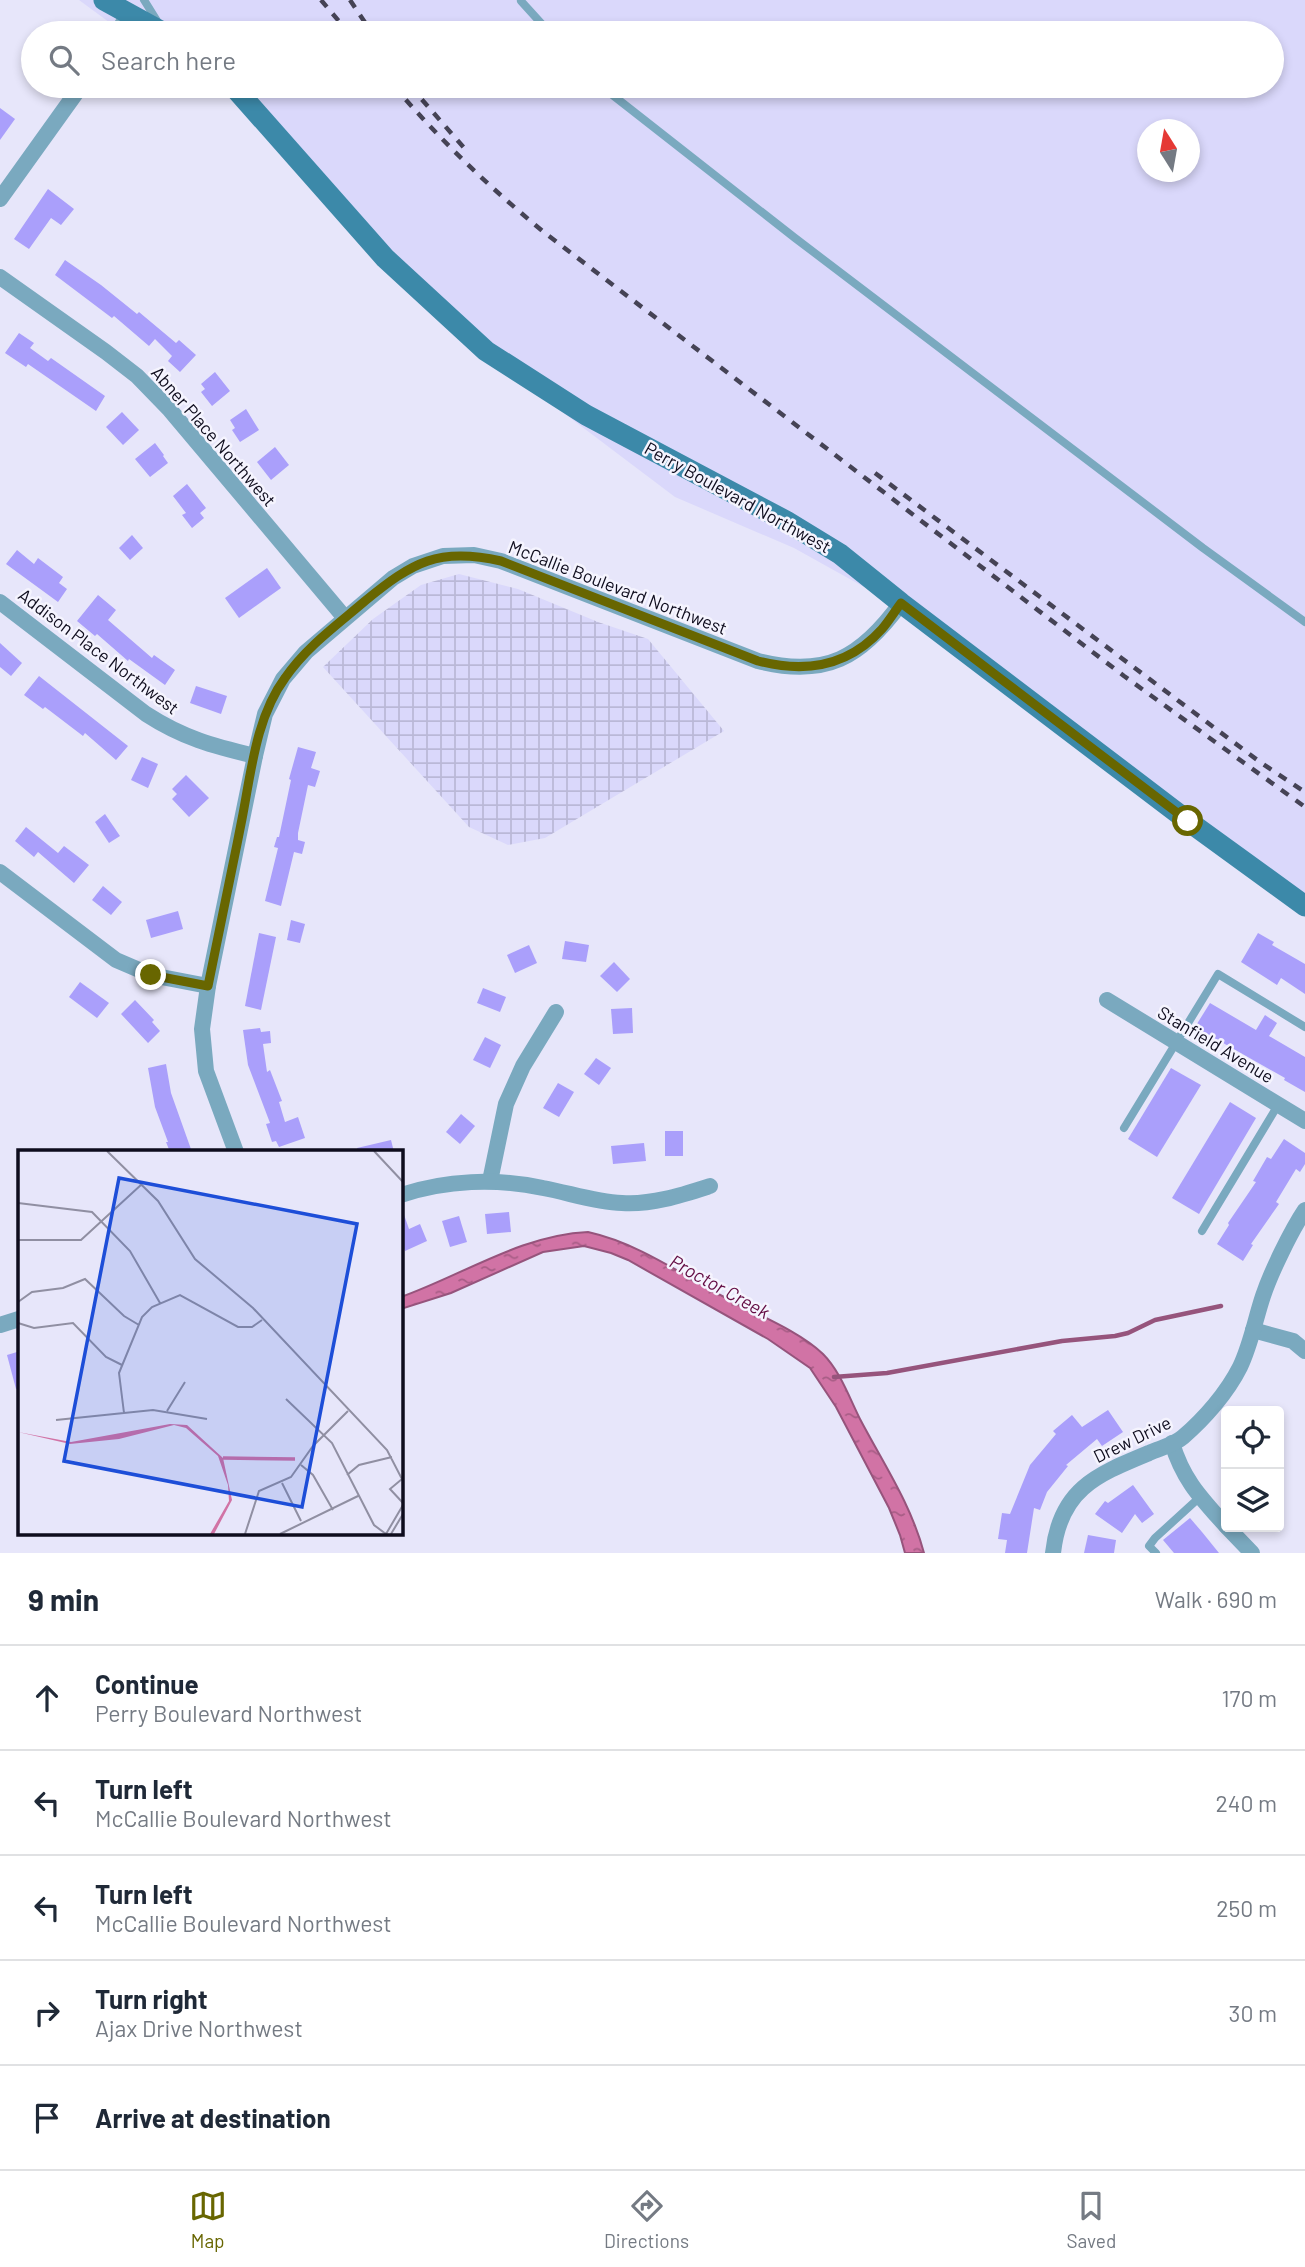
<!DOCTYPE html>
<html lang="en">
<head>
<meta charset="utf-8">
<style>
	:root { --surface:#fff; --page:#f6f6f7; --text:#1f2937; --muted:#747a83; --line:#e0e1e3; --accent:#686600 }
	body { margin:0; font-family:Barlow,sans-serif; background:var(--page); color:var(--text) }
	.controls { position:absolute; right:21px; bottom:21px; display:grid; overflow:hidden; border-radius:7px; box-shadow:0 4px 10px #0003 }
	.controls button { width:63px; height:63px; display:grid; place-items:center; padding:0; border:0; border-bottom:2px solid var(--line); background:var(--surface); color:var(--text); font:35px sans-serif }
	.compass { position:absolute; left:1137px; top:119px; width:63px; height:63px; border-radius:50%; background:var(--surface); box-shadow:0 4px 10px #0003; rotate:349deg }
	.stop { position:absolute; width:21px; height:21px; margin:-16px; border:5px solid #686600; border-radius:50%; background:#fff }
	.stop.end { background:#686600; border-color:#fff; box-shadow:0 2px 7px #0008 }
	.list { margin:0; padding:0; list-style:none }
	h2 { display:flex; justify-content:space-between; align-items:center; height:91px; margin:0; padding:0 28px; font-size:30px }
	h2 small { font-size:23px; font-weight:400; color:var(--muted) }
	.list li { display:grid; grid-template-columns:46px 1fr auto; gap:21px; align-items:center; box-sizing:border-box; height:105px; padding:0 28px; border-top:2px solid var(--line) }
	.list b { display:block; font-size:26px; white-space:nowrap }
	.list p { margin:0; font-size:23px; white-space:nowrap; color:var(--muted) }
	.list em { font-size:23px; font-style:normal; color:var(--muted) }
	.icon { flex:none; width:38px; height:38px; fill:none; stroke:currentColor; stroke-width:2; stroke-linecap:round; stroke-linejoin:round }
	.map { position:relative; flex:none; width:1305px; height:1553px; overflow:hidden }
	.search { position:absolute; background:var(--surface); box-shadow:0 4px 10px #0003; left:21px; right:21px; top:21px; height:77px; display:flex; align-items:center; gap:18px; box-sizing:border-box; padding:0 24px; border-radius:38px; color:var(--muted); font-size:26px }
	.sheet { height:616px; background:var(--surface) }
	nav { display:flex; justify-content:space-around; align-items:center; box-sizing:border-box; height:98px; border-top:2px solid var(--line); background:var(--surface); font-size:19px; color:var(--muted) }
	nav a { display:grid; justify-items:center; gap:4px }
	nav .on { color:var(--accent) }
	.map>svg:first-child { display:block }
	.built { fill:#dad8fb; fill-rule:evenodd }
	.industrial { fill:url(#industrial-grid) }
	.water { fill:url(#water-ripples); stroke:#96547c; stroke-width:2 }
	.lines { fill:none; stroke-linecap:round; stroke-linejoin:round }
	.stream { stroke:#96547c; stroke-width:4.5 }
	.building { fill:#aa9ffb }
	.lane { stroke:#7aa9bf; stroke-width:8 }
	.street { stroke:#7aa9bf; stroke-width:16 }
	.secondary { stroke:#3c89a9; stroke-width:21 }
	.rail { stroke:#454355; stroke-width:4.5; stroke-dasharray:9 9; stroke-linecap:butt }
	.route { stroke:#686600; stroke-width:9 }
	.labels { text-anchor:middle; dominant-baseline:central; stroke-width:5; stroke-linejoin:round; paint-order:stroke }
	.street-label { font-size:18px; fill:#0e0c1d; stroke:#f5f4fe }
	.water-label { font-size:19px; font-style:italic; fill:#630c43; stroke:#f5f4fe }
	.inset-river { fill:none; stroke:#d173a5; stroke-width:3.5 }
	.inset-road { fill:none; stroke:#908fa2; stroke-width:2 }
	.view { fill:#1d4ed8; fill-opacity:0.15; stroke:#1d4ed8; stroke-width:3.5 }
	.inset-edge { fill:none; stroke:#0e0c1d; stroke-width:3.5 }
</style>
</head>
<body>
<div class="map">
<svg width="1305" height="1553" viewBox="0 0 1305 1553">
	<defs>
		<pattern id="industrial-grid" width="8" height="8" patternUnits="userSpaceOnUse" patternTransform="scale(1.75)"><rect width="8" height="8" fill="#dad8fb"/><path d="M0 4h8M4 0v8" fill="none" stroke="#bab8d7"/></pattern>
		<pattern id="water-ripples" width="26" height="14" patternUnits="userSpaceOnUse" patternTransform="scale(1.75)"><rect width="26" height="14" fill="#d173a5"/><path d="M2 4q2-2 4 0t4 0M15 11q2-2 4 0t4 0" fill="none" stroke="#a85d86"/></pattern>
	</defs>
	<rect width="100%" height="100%" fill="#e7e6fa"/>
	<!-- built -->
	<path class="built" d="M 79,0 L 1305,0 L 1305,901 L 918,617 L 794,548 L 675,497 L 565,414 L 451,318 L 228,86 L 1272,86 L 1272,33 L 133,33 L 117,28 ZM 1148,130 L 1190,130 L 1190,172 L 1148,172 Z"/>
	<!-- industrial -->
	<path class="industrial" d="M 459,574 L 518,589 L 598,622 L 648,639 L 724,731 L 545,838 L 508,845 L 469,827 L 323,667 L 373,619 L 421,585 Z"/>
	<!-- water -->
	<path class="water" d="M 588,1232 C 638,1243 681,1274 726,1298 C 756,1314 799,1331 823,1354 C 840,1371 849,1397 860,1419 C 883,1463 911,1504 924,1553 L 905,1553 L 900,1535 L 889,1508 L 836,1407 L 810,1368 L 768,1339 L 628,1260 L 611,1253 L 584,1246 L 543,1252 L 451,1293 L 401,1309 L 401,1297 C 463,1275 521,1235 588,1232 Z"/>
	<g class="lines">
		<!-- stream -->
		<path class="stream" d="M 834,1377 L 887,1373 L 1062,1341 L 1115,1336 L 1128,1333 L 1155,1320 L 1221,1306"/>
	</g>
	<!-- building -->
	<g class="building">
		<path d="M 0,108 L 15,119 L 0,140 Z"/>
		<path d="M 48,189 L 74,209 L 61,225 L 51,218 L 29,249 L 14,239 Z"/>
		<path d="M 65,260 L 101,285 L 137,314 L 139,312 L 176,343 L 179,340 L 196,355 L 180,372 L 168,361 L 172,356 L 155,339 L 149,346 L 114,316 L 112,318 L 55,275 Z"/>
		<path d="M 19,333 L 34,343 L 30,348 L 48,361 L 51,358 L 105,396 L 96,411 L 28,364 L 26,367 L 5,353 Z"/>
		<path d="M 215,372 L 230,391 L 212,406 L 201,392 L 205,389 L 201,384 Z"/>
		<path d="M 246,409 L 259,430 L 240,442 L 232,430 L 235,428 L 230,420 Z"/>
		<path d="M 122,412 L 139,430 L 123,445 L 106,427 Z"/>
		<path d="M 155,443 L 164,455 L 163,456 L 168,463 L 150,477 L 135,459 Z"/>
		<path d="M 275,447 L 289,465 L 271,480 L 257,462 Z"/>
		<path d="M 187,484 L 206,508 L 200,513 L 204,518 L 192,528 L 182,515 L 186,513 L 173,496 Z"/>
		<path d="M 132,535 L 143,548 L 130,560 L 119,548 Z"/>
		<path d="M 17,550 L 34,564 L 38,558 L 63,577 L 59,583 L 67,589 L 58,602 L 6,564 Z"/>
		<path d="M 267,568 L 281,588 L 239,618 L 225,598 Z"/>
		<path d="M 98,595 L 116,610 L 108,620 L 152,658 L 154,655 L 175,670 L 165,685 L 129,659 L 128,661 L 97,634 L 95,636 L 77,621 Z"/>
		<path d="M 0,643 L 22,663 L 11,676 L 0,667 Z"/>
		<path d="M 39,676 L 128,746 L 116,760 L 85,733 L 83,736 L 45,707 L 43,709 L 24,695 Z"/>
		<path d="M 196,686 L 227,696 L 221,714 L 190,703 Z"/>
		<path d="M 298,747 L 316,752 L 311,768 L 320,771 L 315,787 L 308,785 L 298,833 L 298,840 L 305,842 L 302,854 L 294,852 L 281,906 L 265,901 L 278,848 L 274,847 L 277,837 L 279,837 L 291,780 L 289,779 Z"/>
		<path d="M 142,757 L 158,764 L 148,788 L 131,780 Z"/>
		<path d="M 186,775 L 209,798 L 189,817 L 172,799 L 177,794 L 172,789 Z"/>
		<path d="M 105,814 L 120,836 L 109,843 L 95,822 Z"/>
		<path d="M 26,827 L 58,853 L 64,846 L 89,865 L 74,883 L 38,852 L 34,857 L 15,841 Z"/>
		<path d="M 103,886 L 122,902 L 111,915 L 92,900 Z"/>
		<path d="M 178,911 L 183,929 L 151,938 L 146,920 Z"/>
		<path d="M 291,920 L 305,924 L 300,943 L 287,940 Z"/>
		<path d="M 259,933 L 276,937 L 261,1010 L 245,1006 Z"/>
		<path d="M 1258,933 L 1274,942 L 1272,945 L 1305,964 L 1305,994 L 1281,978 L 1277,985 L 1241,962 Z"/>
		<path d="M 565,941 L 589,945 L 586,962 L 562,959 Z"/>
		<path d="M 529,945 L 537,963 L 515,973 L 507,955 Z"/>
		<path d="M 614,962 L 630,979 L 617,992 L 600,976 Z"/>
		<path d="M 80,982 L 109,1003 L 97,1018 L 69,997 Z"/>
		<path d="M 483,988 L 506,997 L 500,1012 L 477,1003 Z"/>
		<path d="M 135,1000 L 154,1020 L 152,1022 L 160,1031 L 148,1043 L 121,1014 Z"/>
		<path d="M 1210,1003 L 1256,1030 L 1265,1015 L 1277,1023 L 1269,1036 L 1305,1057 L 1305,1092 L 1284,1080 L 1285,1078 L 1195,1027 Z"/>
		<path d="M 632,1008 L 633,1033 L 613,1034 L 611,1009 Z"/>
		<path d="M 260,1028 L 261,1032 L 270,1031 L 271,1043 L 263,1044 L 267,1072 L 270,1070 L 282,1101 L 279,1102 L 285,1122 L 298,1117 L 305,1138 L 279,1147 L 276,1141 L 272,1142 L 266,1124 L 270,1123 L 248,1065 L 243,1030 Z"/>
		<path d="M 485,1037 L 501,1045 L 490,1068 L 473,1060 Z"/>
		<path d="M 596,1058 L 611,1068 L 599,1085 L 584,1074 Z"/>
		<path d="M 166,1064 L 171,1093 L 192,1152 L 170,1152 L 166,1142 L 168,1142 L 155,1107 L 148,1068 Z"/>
		<path d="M 1171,1068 L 1201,1085 L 1157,1157 L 1128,1139 Z"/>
		<path d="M 558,1083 L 574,1092 L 559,1117 L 543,1108 Z"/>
		<path d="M 1230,1102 L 1256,1118 L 1199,1214 L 1172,1198 Z"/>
		<path d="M 461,1114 L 475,1126 L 460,1144 L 446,1132 Z"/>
		<rect x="665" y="1131" width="18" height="25"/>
		<path d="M 1284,1139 L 1305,1153 L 1305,1164 L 1300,1172 L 1296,1169 L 1276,1202 L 1279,1204 L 1251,1244 L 1253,1245 L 1243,1261 L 1217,1244 L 1229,1225 L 1228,1223 L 1256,1182 L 1253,1181 L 1267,1157 L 1271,1159 Z"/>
		<path d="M 391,1140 L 394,1152 L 358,1152 L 357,1148 Z"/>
		<path d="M 644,1143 L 646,1161 L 613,1164 L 611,1146 Z"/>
		<path d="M 402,1209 L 409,1229 L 420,1224 L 427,1241 L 405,1251 L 401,1241 Z"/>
		<path d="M 509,1212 L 511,1232 L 487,1234 L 485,1214 Z"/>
		<path d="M 459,1216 L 467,1242 L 450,1247 L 442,1221 Z"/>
		<path d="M 17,1352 L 19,1355 L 19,1388 L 16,1389 L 7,1355 Z"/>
		<path d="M 1108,1410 L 1123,1432 L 1102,1446 L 1097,1439 L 1066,1465 L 1068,1466 L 1047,1492 L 1040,1510 L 1034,1508 L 1027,1553 L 1005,1553 L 1007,1540 L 998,1539 L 1002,1513 L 1010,1514 L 1030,1465 L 1056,1434 L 1053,1431 L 1072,1415 L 1082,1427 Z"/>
		<path d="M 1133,1485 L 1154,1514 L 1142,1523 L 1135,1514 L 1122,1533 L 1095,1514 L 1105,1501 L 1108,1503 Z"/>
		<path d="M 1190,1518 L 1202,1532 L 1219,1553 L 1174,1553 L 1163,1540 Z"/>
		<path d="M 1088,1535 L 1116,1540 L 1114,1553 L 1084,1553 Z"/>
	</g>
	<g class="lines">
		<!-- lane -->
		<g class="lane">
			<path d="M 144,0 L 159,24"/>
			<path d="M 521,1 L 550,33"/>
			<path d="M 601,86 L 795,238 L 1203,548 L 1305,622"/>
			<path d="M 1124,1128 L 1218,974 L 1305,1027"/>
			<path d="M 1202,1231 L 1278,1105"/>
			<path d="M 1156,1553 L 1149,1546 L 1155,1538 L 1200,1497"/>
		</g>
		<!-- street -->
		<g class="street">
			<path d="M 117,33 L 129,13"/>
			<path d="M 0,199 L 81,86"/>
			<path d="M 0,277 L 106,352 L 137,376 L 170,410 L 345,618"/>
			<path d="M 0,602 L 146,714 C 183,738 213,746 255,756"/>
			<path d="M 0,872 L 116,960 L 151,975 L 208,986"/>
			<path d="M 1107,1000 L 1305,1121"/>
			<path d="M 236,1152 L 206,1071 L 202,1029 L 208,986 L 255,756 L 265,714 L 283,679 L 306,652 L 393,578 L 413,566 L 443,556 L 474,555 L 501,561 L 758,661 C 826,678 861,658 901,603"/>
			<path d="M 490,1181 L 506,1104 L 523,1066 L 556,1012"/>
			<path d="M 401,1195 C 446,1180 496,1178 543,1188 C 570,1193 595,1202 622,1203 C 652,1205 682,1195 710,1186"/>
			<path d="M 0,1325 L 19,1319"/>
			<path d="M 1253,1330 L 1293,1341 L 1305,1351"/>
			<path d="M 1172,1443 C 1183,1480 1201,1498 1226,1526"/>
			<path d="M 1227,1527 L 1252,1553"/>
			<path d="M 1053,1553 C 1060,1489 1096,1475 1149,1453 C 1160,1448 1174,1445 1183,1437 C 1204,1419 1227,1393 1240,1367 C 1251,1344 1255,1320 1263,1296 C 1271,1272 1291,1231 1305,1210"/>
		</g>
		<!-- secondary -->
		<g class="secondary">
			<path d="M 104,0 L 164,33"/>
			<path d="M 233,86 L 385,258 L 486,351 L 586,415 L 786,521 L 840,554 L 901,603 L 1188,821 L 1305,906"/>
		</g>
		<!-- rail -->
		<g class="rail">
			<path d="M 321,0 L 349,33"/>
			<path d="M 350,0 L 372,33"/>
			<path d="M 394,86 C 440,140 490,188 545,233 L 1124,676 L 1305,807"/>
			<path d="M 410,86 L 466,150"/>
			<path d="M 875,473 L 1260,762 L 1305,792"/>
		</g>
	</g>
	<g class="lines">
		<!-- route -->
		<path class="route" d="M 151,975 L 208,986 C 219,931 231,875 242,819 C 251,773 256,717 285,678 C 306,647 337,625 365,601 C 413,562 438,547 501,561 L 758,661 C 804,673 848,667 882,629 C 889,621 895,611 901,603 L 1188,821"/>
	</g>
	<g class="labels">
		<!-- street labels -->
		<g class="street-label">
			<text transform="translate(214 436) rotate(49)">Abner Place Northwest</text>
			<text transform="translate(738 497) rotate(29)">Perry Boulevard Northwest</text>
			<text transform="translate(618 587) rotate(21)">McCallie Boulevard Northwest</text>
			<text transform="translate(99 651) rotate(37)">Addison Place Northwest</text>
			<text transform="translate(1216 1044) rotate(31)">Stanfield Avenue</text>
			<text transform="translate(1132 1439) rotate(-26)">Drew Drive</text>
		</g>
		<!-- water labels -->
		<g class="water-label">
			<text transform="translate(720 1286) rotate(29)">Proctor Creek</text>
		</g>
	</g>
	<!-- overview -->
	<g transform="translate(18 1150)">
		<rect width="385" height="385" fill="#e7e6fa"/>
		<path d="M 152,274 L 169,275 L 205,308 L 214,350 L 196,384 L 192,384 L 211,351 L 210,335 L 200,306 L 168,278 L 156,275 L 101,289 L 52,294 L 0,282 L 53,292 Z" fill="#d173a5"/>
		<path class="inset-river" d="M 205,308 L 277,309"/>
		<path class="inset-road" d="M 89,1 L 140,51 L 177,109 L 235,158 L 369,300 L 385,331M 356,1 L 385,32M 0,53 L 74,62 L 112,101 L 142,153M 0,90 L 63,90 L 124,34M 0,152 L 14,142 L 45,138 L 67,129 L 106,166 L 121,175M 0,173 L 16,178 L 55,173 L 88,207 L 104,215M 268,249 L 314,293 L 356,375 L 368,384M 149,261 L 167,232M 106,263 L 101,223 L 124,167 L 134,157 L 162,145 L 220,177 L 234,177 L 244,170M 38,270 L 135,260 L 189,269M 283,315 L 295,325 L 315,360M 329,325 L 341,315 L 374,307M 384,329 L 372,339 L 385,353M 264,333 L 283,371M 227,384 L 241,341 L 273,327 L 295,296 L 330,261M 262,384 L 340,346M 368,384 L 385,355M 373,384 L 385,364"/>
		<path class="view" d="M 101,28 L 339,74 L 284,357 L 46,311 Z"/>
		<rect width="385" height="385" class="inset-edge"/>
	</g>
</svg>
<div class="controls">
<button><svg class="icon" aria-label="locate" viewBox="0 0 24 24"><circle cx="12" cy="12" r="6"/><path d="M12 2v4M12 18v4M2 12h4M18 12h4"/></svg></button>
<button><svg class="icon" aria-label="layers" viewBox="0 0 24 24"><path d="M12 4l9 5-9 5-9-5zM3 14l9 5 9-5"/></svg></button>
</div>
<svg class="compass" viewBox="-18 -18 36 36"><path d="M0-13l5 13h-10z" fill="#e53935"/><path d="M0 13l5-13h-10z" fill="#747a83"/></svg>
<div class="stop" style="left:1188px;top:821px"></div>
<div class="stop end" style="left:151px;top:975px"></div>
<div class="search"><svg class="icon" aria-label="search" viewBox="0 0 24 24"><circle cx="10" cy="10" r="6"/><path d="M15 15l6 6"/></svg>Search here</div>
</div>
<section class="sheet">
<h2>9 min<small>Walk · 690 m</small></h2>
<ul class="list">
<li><svg class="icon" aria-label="ahead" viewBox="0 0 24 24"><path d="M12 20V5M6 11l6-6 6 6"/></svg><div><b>Continue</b><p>Perry Boulevard Northwest</p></div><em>170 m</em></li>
<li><svg class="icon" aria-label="left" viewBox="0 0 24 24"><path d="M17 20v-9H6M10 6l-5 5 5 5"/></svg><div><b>Turn left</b><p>McCallie Boulevard Northwest</p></div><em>240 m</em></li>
<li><svg class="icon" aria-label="left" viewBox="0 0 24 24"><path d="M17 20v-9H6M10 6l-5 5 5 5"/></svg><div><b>Turn left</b><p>McCallie Boulevard Northwest</p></div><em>250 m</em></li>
<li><svg class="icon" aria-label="right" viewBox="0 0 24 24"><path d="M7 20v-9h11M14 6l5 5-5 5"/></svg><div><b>Turn right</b><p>Ajax Drive Northwest</p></div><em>30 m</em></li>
<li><svg class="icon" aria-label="arrive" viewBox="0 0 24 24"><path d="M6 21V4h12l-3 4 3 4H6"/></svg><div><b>Arrive at destination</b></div></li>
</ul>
</section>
<nav>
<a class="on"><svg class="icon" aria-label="map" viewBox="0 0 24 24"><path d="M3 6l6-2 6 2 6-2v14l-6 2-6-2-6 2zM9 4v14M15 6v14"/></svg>Map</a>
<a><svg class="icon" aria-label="directions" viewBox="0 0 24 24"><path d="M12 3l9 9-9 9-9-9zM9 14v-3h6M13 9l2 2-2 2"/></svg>Directions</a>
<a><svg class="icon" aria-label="saved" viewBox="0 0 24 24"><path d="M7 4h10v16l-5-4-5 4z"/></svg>Saved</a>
</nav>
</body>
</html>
